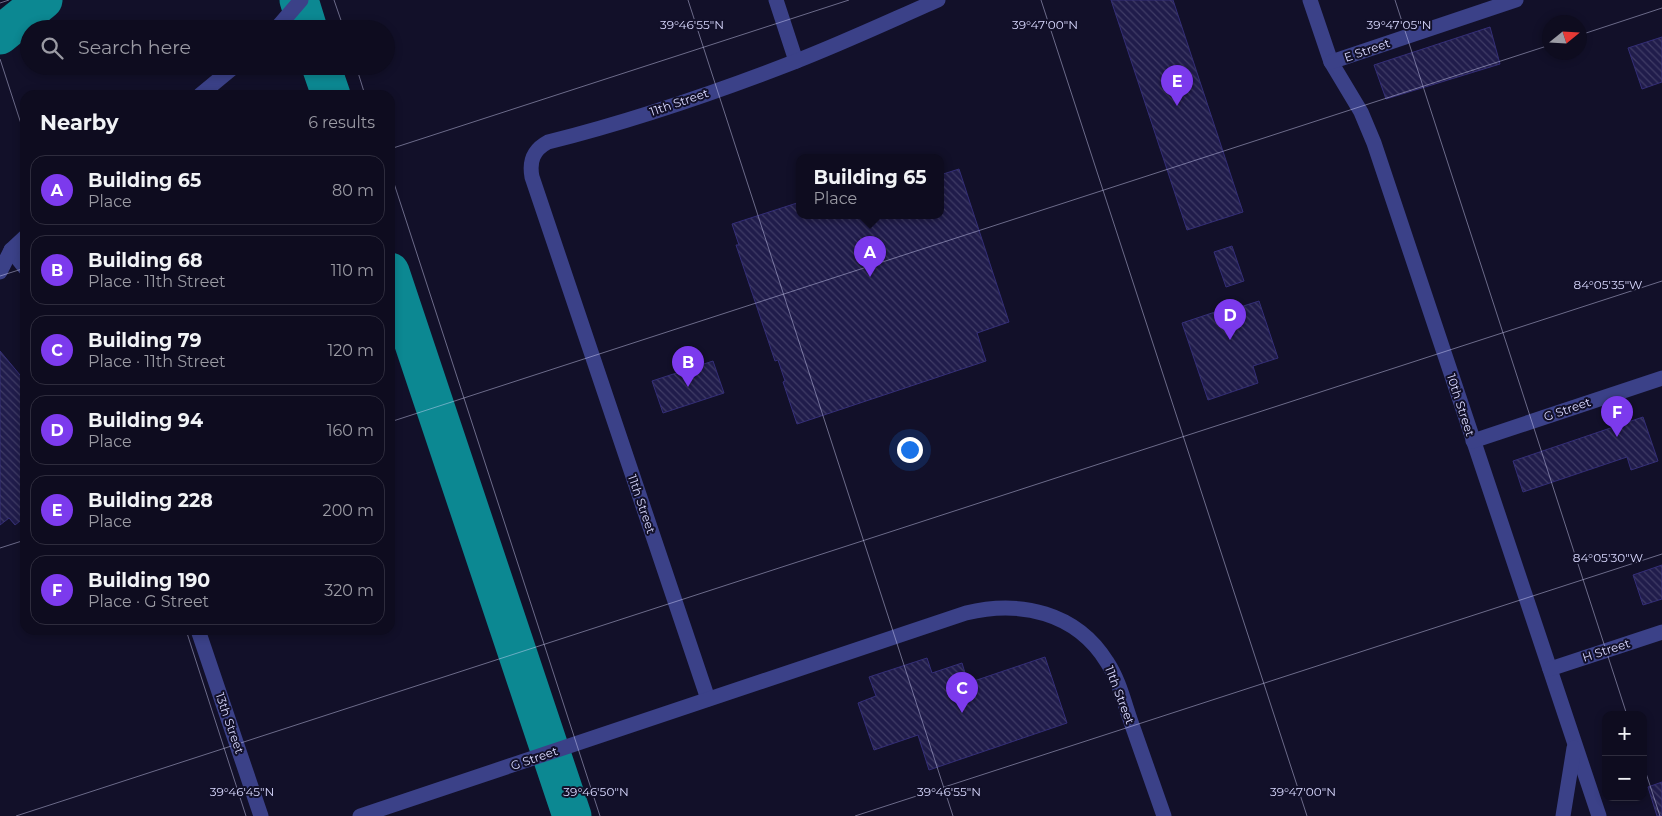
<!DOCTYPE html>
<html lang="en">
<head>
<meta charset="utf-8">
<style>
	:root { --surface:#0e0c1f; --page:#171528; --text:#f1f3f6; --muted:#9b9ba4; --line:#2e2c3d; --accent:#7c3aed }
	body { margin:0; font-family:Montserrat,sans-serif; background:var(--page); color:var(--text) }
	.controls { position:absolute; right:15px; bottom:15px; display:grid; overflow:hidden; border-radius:10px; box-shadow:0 2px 8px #0003 }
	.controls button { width:45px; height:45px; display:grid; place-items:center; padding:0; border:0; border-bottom:1px solid var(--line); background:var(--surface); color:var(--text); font:25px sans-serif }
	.compass { position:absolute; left:1542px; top:15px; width:45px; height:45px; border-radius:50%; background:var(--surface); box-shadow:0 2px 8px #0003; rotate:72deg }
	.you { position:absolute; left:909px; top:449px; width:18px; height:18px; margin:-12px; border:4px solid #fff; border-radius:50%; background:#1a73e8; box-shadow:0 0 0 8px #1a73e833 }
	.badge { display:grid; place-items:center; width:32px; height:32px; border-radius:50%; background:var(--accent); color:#fff; font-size:16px; font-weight:700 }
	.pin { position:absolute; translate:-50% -41px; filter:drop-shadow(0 1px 2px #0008) }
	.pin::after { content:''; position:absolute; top:26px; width:18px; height:15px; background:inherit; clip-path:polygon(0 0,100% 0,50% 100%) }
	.popup { position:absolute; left:796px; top:154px; width:148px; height:65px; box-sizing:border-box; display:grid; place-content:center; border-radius:10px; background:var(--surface); filter:drop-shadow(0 1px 4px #0005); font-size:16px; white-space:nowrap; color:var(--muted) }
	.popup b { font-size:19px; color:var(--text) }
	.popup::after { content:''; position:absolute; left:50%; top:100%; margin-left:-10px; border:10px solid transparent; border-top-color:var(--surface) }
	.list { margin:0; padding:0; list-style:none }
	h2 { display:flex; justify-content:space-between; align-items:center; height:65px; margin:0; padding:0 20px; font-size:21px }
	h2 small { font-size:16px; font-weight:400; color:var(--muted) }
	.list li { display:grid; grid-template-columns:32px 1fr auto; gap:15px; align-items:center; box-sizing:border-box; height:70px; margin:0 10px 10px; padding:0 10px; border:1px solid var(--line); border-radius:15px }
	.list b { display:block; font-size:19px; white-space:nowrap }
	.list p { margin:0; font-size:16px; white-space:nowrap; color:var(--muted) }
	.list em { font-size:16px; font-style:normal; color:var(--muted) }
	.icon { flex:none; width:28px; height:28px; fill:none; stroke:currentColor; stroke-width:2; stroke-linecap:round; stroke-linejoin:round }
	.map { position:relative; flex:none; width:1662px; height:816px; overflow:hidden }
	.search { position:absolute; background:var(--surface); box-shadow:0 2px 8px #0003; left:20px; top:20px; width:375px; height:55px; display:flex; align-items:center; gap:12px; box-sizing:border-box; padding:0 18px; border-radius:28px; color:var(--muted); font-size:19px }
	.panel { position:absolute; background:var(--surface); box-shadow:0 2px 8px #0003; left:20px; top:90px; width:375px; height:545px; border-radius:15px }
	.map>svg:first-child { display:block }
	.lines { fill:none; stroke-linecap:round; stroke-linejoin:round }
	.taxiway { stroke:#0c8892; stroke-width:39 }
	.building { fill:url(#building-back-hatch); stroke:#342e77 }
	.minor { stroke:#3b4188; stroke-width:15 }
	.ticks { fill:none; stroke:#d9d9ff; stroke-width:1; stroke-opacity:0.45 }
	.labels { text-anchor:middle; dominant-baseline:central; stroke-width:4; stroke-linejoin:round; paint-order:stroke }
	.street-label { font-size:12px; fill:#d9d9ff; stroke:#121029 }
	.ticks-label { font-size:12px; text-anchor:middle; fill:#d9d9ff; stroke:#121029; stroke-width:4; stroke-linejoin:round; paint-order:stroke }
</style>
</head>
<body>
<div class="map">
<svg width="1662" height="816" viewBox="0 0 1662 816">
	<defs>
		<pattern id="building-back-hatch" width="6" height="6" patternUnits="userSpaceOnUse" patternTransform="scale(1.25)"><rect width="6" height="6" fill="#201c4b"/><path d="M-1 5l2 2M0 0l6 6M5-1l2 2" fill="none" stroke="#403c66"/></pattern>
	</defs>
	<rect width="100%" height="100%" fill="#121029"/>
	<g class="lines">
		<!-- taxiway -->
		<g class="taxiway">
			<path d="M 299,0 L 308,29"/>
			<path d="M 0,35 L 43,0"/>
			<path d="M 321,66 L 331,95"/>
			<path d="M 390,272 L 572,816"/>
		</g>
	</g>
	<!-- building -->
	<g class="building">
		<path d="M 1111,0 L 1173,0 L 1243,212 L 1187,230 Z"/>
		<path d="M 1490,27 L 1500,64 L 1386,99 L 1374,65 Z"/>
		<path d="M 1662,37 L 1662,82 L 1642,89 L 1628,48 Z"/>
		<path d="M 959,169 L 1009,322 L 977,333 L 986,361 L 797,424 L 783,382 L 785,381 L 778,360 L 775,361 L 736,245 L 739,245 L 732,224 L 800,202 L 800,216 L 940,216 L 940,175 Z"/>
		<path d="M 1232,246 L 1244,281 L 1226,287 L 1214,252 Z"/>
		<path d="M 1259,301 L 1278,358 L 1253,366 L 1258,383 L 1208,400 L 1182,323 L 1233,306 L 1234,309 Z"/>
		<path d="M 0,351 L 25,381 L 25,504 L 21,508 L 25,514 L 25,517 L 15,525 L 9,518 L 0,525 Z"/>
		<path d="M 713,361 L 724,393 L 663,413 L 652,381 Z"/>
		<path d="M 1643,417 L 1658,461 L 1631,470 L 1627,457 L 1523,492 L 1513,461 Z"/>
		<path d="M 1662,565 L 1662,599 L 1643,605 L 1633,575 Z"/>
		<path d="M 1045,657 L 1067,723 L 929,770 L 918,735 L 874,750 L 858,703 L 876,696 L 869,677 L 927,658 L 932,673 L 962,663 L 968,683 Z"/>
		<path d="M 1662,782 L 1662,816 L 1657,816 L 1648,787 Z"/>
	</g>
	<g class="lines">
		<!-- minor -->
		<g class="minor">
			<path d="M 776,0 L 796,61"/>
			<path d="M 1310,0 L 1331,62 L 1361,112 L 1374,143 L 1599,816"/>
			<path d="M 276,29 L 301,0"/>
			<path d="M 1331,62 L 1516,0"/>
			<path d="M 200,95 L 235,66"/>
			<path d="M 11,250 L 25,268"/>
			<path d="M 0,272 L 11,250 L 25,237"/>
			<path d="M 1473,441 L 1662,378"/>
			<path d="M 198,630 L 261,816"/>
			<path d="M 1550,669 L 1662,632"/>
			<path d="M 708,699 L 532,177 C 529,161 533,150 548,142 C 632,121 714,93 794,62 C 843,43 890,21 938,0"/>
			<path d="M 360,816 L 966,613 C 1020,600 1076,612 1107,662 C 1119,680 1124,702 1131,722 C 1142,753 1153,785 1164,816"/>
			<path d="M 1563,816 L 1574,748"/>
		</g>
	</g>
	<!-- ticks -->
	<path class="ticks" d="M 334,0 L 344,29M 688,0 L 953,816M 1041,0 L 1307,816M 1395,0 L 1627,715M 0,3 L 9,0M 1580,35 L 1662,8M 0,59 L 25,136M 356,66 L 365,95M 390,149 L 849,0M 390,171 L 600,816M 0,276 L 25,268M 390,422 L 1550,45M 0,548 L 25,540M 186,630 L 246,816M 1643,764 L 1660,816M 16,816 L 1662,281M 855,816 L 1662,554"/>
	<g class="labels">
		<!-- street labels -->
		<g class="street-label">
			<text transform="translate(1367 50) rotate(-19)">E Street</text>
			<text transform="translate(679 102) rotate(-19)">11th Street</text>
			<text transform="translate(1461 405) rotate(72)">10th Street</text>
			<text transform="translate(1567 409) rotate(-19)">G Street</text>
			<text transform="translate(642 504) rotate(71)">11th Street</text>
			<text transform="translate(1606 650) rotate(-18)">H Street</text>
			<text transform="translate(1120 695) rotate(69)">11th Street</text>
			<text transform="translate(230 723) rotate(71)">13th Street</text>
			<text transform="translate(534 758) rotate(-19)">G Street</text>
		</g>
	</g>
	<g class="ticks-label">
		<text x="692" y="29">39°46'55"N</text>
		<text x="1045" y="29">39°47'00"N</text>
		<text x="1399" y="29">39°47'05"N</text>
		<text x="1608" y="289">84°05'35"W</text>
		<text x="1608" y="562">84°05'30"W</text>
		<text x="242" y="796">39°46'45"N</text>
		<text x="596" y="796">39°46'50"N</text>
		<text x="949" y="796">39°46'55"N</text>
		<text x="1303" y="796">39°47'00"N</text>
	</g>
</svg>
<div class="controls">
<button>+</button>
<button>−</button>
</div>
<svg class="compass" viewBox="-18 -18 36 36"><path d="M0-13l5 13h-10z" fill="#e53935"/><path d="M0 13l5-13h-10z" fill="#9b9ba4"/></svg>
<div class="you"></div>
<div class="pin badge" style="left:870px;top:277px">A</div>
<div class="popup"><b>Building 65</b>Place</div>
<div class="pin badge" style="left:688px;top:387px">B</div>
<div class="pin badge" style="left:962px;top:713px">C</div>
<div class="pin badge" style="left:1230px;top:340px">D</div>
<div class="pin badge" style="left:1177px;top:106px">E</div>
<div class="pin badge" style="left:1617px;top:437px">F</div>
<div class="search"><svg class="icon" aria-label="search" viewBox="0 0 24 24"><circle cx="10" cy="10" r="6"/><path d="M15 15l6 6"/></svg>Search here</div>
<section class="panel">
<h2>Nearby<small>6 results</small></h2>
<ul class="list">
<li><span class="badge">A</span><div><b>Building 65</b><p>Place</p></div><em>80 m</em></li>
<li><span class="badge">B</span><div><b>Building 68</b><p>Place · 11th Street</p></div><em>110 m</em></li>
<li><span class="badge">C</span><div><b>Building 79</b><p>Place · 11th Street</p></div><em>120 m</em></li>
<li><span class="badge">D</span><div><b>Building 94</b><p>Place</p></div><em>160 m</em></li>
<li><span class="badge">E</span><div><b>Building 228</b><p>Place</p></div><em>200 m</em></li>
<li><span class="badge">F</span><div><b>Building 190</b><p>Place · G Street</p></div><em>320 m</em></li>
</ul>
</section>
</div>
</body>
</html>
